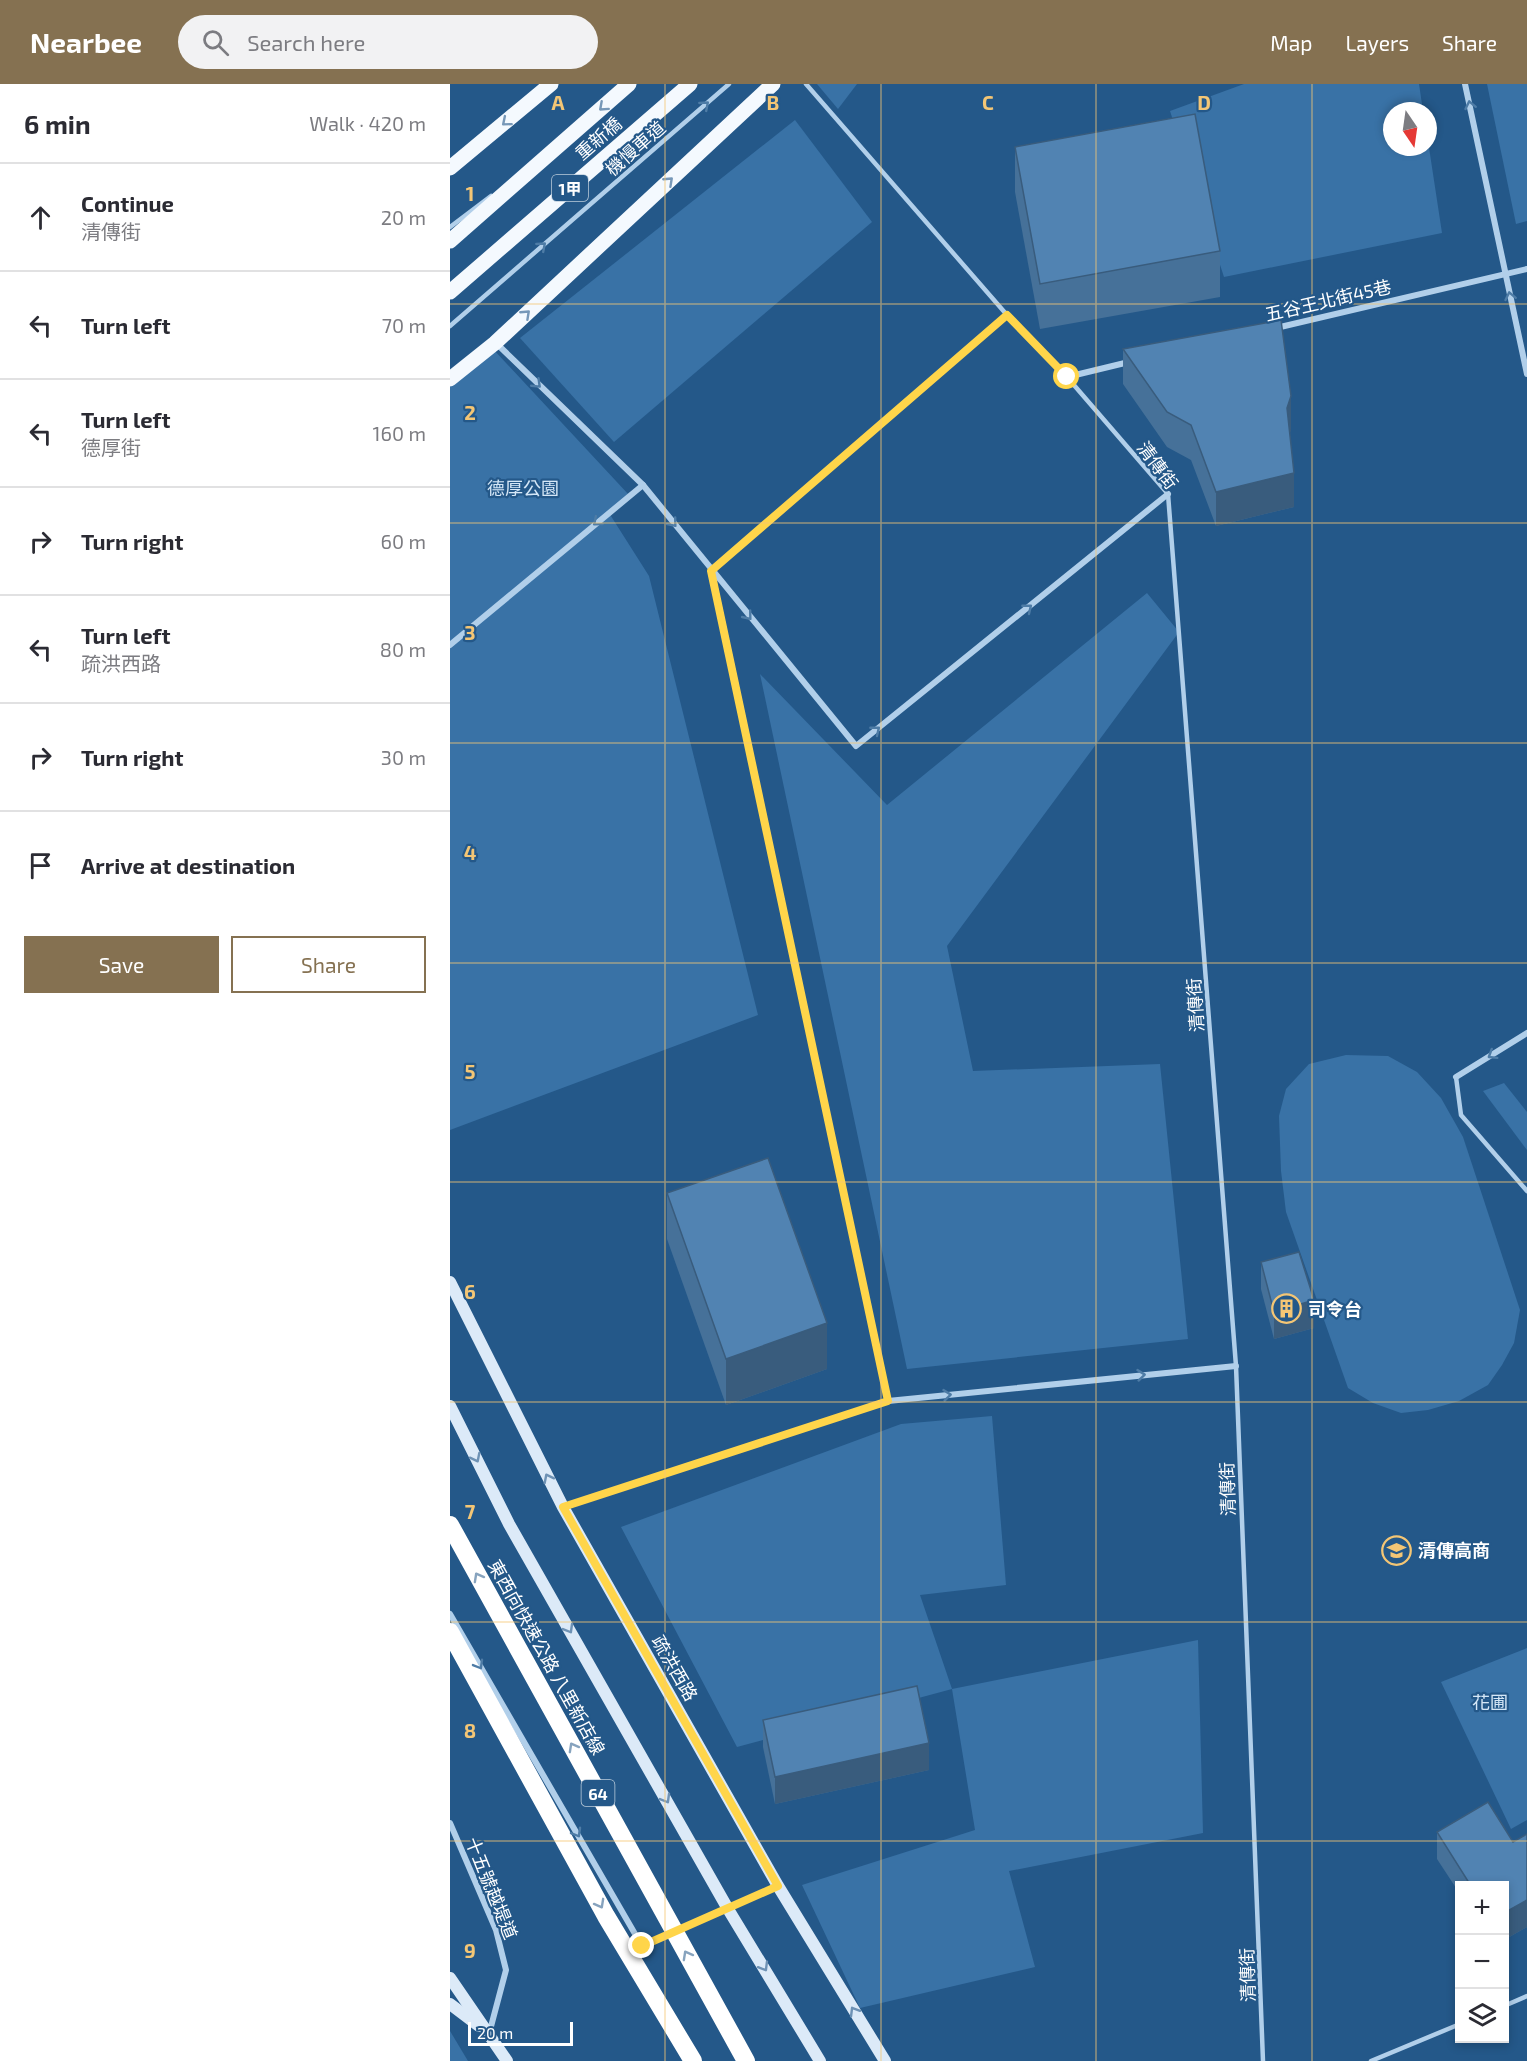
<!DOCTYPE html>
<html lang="en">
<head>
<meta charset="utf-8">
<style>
	:root { --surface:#fff; --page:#f2f2f3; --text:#2b2b33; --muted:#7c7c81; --line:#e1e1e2; --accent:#857151 }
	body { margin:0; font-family:"Exo 2","Noto Sans TC",sans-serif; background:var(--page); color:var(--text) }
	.controls { position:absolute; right:18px; bottom:18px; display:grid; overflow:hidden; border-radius:0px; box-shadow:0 3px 9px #0003 }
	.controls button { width:54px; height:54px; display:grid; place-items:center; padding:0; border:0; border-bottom:2px solid var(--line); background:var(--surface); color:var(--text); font:30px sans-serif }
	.compass { position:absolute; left:933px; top:18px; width:54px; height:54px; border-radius:50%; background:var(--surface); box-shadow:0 3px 9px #0003; rotate:167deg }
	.scale { position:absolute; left:18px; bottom:15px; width:105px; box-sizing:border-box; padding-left:6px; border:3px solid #fff; border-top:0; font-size:16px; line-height:21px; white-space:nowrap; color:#fff; -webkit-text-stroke:4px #245889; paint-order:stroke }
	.stop { position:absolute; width:18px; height:18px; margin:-14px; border:4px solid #ffd54a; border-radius:50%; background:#fff }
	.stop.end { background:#ffd54a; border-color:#fff; box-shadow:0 2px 6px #0008 }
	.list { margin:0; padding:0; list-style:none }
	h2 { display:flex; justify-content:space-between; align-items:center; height:78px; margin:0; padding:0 24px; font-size:26px }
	h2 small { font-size:20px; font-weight:400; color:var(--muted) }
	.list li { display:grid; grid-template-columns:39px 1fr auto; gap:18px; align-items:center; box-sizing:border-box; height:108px; padding:0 24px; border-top:2px solid var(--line) }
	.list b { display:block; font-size:22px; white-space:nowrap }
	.list p { margin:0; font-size:20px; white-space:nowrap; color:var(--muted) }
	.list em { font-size:20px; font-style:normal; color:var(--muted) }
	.actions { display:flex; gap:12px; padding:18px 24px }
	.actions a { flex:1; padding:14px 0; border:2px solid var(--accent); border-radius:0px; text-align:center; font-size:21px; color:var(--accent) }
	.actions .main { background:var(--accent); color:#fff }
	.icon { flex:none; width:33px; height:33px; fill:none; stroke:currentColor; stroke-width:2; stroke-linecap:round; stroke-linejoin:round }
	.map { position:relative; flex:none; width:1077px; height:1977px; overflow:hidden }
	header { display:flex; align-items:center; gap:36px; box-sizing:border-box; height:84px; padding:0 30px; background:var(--accent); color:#fff }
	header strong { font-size:28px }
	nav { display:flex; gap:33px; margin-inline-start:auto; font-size:21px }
	.search { width:420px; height:54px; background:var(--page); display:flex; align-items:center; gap:15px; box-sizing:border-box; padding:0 21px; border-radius:33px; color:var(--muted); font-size:22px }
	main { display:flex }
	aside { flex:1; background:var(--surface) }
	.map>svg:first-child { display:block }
	.green { fill:#3972a6 }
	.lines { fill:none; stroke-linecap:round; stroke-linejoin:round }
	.lane { stroke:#b1cfea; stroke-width:4.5 }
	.street { stroke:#b1cfea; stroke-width:6 }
	.secondary { stroke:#dceaf8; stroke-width:12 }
	.primary { stroke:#f4f9fe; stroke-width:15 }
	.highway { stroke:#fff; stroke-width:18 }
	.wall { fill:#467199 }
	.shaded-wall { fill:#395c7d }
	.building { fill:#5183b2; stroke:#395c7d; stroke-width:1.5 }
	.oneway { stroke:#4e7ca6 }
	.oneway2 { stroke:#7798b8 }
	.oneway3 { stroke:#6e92b5 }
	.oneway4 { stroke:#87a3be }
	.route { stroke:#ffd54a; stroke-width:8 }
	.grid { fill:none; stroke:#f4c675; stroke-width:1.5; stroke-opacity:0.55 }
	.labels { text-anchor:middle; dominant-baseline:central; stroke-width:4.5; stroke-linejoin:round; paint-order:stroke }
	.shield { fill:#245889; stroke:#bdcddc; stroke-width:1.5 }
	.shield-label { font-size:16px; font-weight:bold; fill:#fff }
	.street-label { font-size:18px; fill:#fff; stroke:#245889 }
	.park-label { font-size:18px; fill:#d5e7f7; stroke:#245889 }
	.poi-label { font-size:18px; font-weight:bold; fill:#fff; stroke:#245889; text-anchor:start }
	.grid-label { font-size:20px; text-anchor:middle; font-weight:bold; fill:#f4c675; stroke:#245889; stroke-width:4.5; stroke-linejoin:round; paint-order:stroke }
</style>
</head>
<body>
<header>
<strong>Nearbee</strong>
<div class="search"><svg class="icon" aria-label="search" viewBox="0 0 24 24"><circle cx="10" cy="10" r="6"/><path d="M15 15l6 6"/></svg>Search here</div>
<nav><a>Map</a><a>Layers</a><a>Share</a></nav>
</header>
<main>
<aside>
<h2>6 min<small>Walk · 420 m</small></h2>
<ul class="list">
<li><svg class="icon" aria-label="ahead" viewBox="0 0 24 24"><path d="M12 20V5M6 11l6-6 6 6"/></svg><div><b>Continue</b><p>清傳街</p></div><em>20 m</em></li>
<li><svg class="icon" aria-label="left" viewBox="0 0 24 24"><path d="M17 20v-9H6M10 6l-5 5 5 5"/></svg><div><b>Turn left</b></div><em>70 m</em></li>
<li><svg class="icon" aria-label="left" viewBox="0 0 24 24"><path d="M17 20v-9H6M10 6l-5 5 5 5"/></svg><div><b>Turn left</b><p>德厚街</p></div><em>160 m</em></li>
<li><svg class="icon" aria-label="right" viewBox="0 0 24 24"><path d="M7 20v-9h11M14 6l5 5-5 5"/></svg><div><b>Turn right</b></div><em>60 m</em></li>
<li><svg class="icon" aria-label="left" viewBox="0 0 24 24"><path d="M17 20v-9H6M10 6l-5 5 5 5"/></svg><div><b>Turn left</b><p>疏洪西路</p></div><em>80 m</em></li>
<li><svg class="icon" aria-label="right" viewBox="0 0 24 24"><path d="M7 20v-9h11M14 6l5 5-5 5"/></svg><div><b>Turn right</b></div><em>30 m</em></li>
<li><svg class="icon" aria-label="arrive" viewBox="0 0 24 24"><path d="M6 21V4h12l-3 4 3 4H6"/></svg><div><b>Arrive at destination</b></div></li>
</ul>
<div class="actions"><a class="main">Save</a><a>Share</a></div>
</aside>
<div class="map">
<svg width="1077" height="1977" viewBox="0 0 1077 1977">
	<rect width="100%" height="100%" fill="#245889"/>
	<!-- green -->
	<g class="green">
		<path d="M 367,0 L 407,0 L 388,25 Z"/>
		<path d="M 794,0 L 969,0 L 973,27 L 942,27 L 942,63 L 978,63 L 978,57 L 992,149 L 774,193 L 720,27 Z"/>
		<path d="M 1037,0 L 1077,0 L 1077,137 L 1066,140 Z"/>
		<path d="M 345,36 L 422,138 L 164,358 L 70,254 Z"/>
		<path d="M 43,265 L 179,411 L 159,429 L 199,492 L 308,931 L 0,1046 L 0,303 Z"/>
		<path d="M 697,509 L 729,548 L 497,862 L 523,987 L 710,980 L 738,1255 L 457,1285 L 310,590 L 437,721 Z"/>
		<path d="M 896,971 L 938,972 L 967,988 L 991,1014 L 1013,1053 L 1070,1226 L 1064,1259 L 1052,1281 L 1038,1301 L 1009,1317 L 978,1326 L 951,1329 L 923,1319 L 898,1304 L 836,1128 L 831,1087 L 829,1032 L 836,1005 L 859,980 Z"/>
		<path d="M 1054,999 L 1077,1028 L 1077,1066 L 1033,1007 Z"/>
		<path d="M 542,1332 L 556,1501 L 470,1511 L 502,1605 L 748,1556 L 753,1749 L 559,1787 L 585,1883 L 410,1924 L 352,1801 L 525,1746 L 502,1605 L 287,1663 L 171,1443 L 451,1340 Z"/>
		<path d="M 1077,1564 L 1077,1736 L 1061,1745 L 991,1598 Z"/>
		<path d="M 0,1947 L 18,1977 L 0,1977 Z"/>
	</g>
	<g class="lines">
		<!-- lane -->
		<g class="lane">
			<path d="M 356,0 L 557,231 L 617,293 L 718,410 L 786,1282 L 813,1977"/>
			<path d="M 0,143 L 41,112"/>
			<path d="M 0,242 L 279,0"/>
			<path d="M 1006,993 L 1011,1031 L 1077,1107"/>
			<path d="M 1054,1922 L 1077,1912"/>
			<path d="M 921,1977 L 1010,1940"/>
		</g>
		<!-- street -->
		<g class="street">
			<path d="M 1015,0 L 1077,290"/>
			<path d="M 826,244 L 1077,185"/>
			<path d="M 46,259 L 193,401 L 406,662 L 718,410"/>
			<path d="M 617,293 L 679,278"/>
			<path d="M 261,487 L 557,231"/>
			<path d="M 262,490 L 438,1317"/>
			<path d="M 0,561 L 193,401"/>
			<path d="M 1006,993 L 1077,949"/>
			<path d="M 113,1423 L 438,1317 L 786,1282"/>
			<path d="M 0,1530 L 192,1862 L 328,1802"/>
			<path d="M 0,1739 L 46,1846 L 56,1886 L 39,1950"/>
		</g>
		<!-- secondary -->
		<g class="secondary">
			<path d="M 0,1198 L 113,1423 L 328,1802 L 435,1977"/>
			<path d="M 0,1322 L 59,1440 L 278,1825 L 370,1977"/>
			<path d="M 0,1894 L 57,1977"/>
			<path d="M 0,1920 L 29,1942"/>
		</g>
		<!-- primary -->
		<g class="primary">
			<path d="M 0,84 L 101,0"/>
			<path d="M 0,157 L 179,0"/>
			<path d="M 0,208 L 240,0"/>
			<path d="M 0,295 L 45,259 L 323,0"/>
		</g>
		<!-- highway -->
		<g class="highway">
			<path d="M 0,1441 L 296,1977"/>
			<path d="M 0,1548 L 156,1832 L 243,1977"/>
		</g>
	</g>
	<!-- wall -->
	<g class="wall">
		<path d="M 565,63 L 770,167 L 770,213 L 590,245 L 565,108 Z"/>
		<path d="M 673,265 L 841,346 L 839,350 L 844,423 L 766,442 L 741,376 L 717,363 L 673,300 Z"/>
		<path d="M 217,1109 L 377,1285 L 276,1321 L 217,1155 Z"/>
		<path d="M 811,1178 L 864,1244 L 824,1255 L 811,1205 Z"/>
		<path d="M 313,1636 L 479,1686 L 325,1720 L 313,1663 Z"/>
		<path d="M 987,1748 L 1063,1758 L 1077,1750 L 1077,1843 L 1054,1856 L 1054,1802 L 1010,1802 L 1010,1810 L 987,1775 Z"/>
	</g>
	<!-- shaded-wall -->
	<g class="shaded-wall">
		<path d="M 841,312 L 841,346 L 837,358 L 837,324 Z"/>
		<path d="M 844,389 L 844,423 L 766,442 L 766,408 Z"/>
		<path d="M 864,1216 L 864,1244 L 824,1255 L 824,1228 Z"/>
		<path d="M 377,1239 L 377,1285 L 276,1321 L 276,1275 Z"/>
		<path d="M 479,1659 L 479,1686 L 325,1720 L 325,1693 Z"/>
		<path d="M 1077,1816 L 1077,1843 L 1054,1856 L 1054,1829 Z"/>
	</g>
	<!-- building -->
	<g class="building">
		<path d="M 745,30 L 770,167 L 590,200 L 565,63 Z"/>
		<path d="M 831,236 L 841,312 L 837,324 L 844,389 L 766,408 L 741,341 L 717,328 L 673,265 Z"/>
		<path d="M 318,1074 L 377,1239 L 276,1275 L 217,1109 Z"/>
		<path d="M 849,1168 L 864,1216 L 824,1228 L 811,1178 Z"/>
		<path d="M 467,1602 L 479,1659 L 325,1693 L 313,1636 Z"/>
		<path d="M 1038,1718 L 1063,1758 L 1077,1750 L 1077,1816 L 1054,1829 L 1054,1802 L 1021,1802 L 987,1748 Z"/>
	</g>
	<!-- one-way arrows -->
	<defs><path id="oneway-chevron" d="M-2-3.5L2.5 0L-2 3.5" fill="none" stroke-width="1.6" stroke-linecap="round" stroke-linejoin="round" transform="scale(1.5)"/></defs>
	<g class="oneway">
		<use href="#oneway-chevron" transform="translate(255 21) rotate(-41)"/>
		<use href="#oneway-chevron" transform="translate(1020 21) rotate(-102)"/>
		<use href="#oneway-chevron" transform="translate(92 162) rotate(-41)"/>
		<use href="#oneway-chevron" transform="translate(1060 212) rotate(-102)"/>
		<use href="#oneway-chevron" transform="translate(87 300) rotate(44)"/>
		<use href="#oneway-chevron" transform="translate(147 438) rotate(140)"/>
		<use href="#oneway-chevron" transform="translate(223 439) rotate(51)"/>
		<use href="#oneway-chevron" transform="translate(578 524) rotate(-39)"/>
		<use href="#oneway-chevron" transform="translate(298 532) rotate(51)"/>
		<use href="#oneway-chevron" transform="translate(426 646) rotate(-39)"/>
		<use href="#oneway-chevron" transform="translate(1042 971) rotate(148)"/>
		<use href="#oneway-chevron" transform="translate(691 1291) rotate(-6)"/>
		<use href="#oneway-chevron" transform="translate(497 1311) rotate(-6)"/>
		<use href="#oneway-chevron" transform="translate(29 1581) rotate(60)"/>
		<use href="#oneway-chevron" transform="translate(127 1749) rotate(60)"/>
	</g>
	<g class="oneway2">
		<use href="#oneway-chevron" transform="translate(153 23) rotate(138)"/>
		<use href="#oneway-chevron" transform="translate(56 38) rotate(140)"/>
		<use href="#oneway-chevron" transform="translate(219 97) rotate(-43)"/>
		<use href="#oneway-chevron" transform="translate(76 230) rotate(-43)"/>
	</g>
	<g class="oneway3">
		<use href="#oneway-chevron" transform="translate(26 1374) rotate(63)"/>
		<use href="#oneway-chevron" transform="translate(98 1394) rotate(-117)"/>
		<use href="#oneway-chevron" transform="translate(119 1545) rotate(60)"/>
		<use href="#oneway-chevron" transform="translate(216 1715) rotate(60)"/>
		<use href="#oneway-chevron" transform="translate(314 1883) rotate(59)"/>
		<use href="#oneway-chevron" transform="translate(404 1927) rotate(-121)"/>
	</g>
	<g class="oneway4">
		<use href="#oneway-chevron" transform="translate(28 1493) rotate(-119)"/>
		<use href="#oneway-chevron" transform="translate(123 1663) rotate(-119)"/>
		<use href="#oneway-chevron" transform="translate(150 1820) rotate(61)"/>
		<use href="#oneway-chevron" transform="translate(237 1871) rotate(-119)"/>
	</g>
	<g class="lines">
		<!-- route -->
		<path class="route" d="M 192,1862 L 328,1802 L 113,1423 L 438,1317 L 261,487 L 557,231 L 617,293"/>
	</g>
	<!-- grid -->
	<path class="grid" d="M 215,0 L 215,1977M 431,0 L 431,1977M 646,0 L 646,1977M 862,0 L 862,1977M 0,220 L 1077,220M 0,439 L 1077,439M 0,659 L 1077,659M 0,879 L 1077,879M 0,1098 L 1077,1098M 0,1318 L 1077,1318M 0,1538 L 1077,1538M 0,1757 L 1077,1757"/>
	<!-- icons -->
	<defs>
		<symbol id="building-ring" viewBox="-11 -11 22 22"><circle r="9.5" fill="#245889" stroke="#f4c675" stroke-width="1.5"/><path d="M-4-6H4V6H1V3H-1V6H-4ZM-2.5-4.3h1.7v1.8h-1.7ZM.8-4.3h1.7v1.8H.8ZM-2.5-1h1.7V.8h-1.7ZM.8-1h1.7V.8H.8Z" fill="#f4c675"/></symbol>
		<symbol id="school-ring" viewBox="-11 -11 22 22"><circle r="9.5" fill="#245889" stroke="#f4c675" stroke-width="1.5"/><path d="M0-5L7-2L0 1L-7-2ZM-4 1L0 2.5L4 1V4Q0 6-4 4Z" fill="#f4c675"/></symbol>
	</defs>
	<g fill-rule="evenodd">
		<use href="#building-ring" x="820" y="1208" width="33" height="33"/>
		<use href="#school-ring" x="930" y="1450" width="33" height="33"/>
	</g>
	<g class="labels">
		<!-- shield labels -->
		<g class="shield">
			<rect x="102" y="91" width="36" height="26" rx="4.5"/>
			<rect x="131.5" y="1696" width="33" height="26" rx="4.5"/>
		</g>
		<g class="shield-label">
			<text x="120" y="104">1甲</text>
			<text x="148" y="1709">64</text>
		</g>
		<!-- street labels -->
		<g class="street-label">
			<text transform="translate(148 54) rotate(-41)">重新橋</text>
			<text transform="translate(185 64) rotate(-41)">機慢車道</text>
			<text transform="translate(878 216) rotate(-13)">五谷王北街45巷</text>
			<text transform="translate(708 381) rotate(53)">清傳街</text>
			<text transform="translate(745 921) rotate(-94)">清傳街</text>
			<text transform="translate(777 1405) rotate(-92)">清傳街</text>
			<text transform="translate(97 1573) rotate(61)">東西向快速公路 八里新店線</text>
			<text transform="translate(225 1584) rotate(60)">疏洪西路</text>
			<text transform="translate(42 1804) rotate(68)">十五號越堤道</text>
			<text transform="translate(797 1891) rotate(-92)">清傳街</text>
		</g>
		<!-- park labels -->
		<g class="park-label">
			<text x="73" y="404">德厚公園</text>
			<text x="1040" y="1618">花圃</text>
		</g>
		<!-- poi labels -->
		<g class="poi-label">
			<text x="858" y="1225">司令台</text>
			<text x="968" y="1466">清傳高商</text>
		</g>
	</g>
	<g class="grid-label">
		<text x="108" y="26">A</text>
		<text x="323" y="26">B</text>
		<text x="538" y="26">C</text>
		<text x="754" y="26">D</text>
		<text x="20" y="117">1</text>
		<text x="20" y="336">2</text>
		<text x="20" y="556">3</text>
		<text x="20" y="776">4</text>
		<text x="20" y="995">5</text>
		<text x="20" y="1215">6</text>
		<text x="20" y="1435">7</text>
		<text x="20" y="1654">8</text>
		<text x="20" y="1874">9</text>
	</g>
</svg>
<div class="controls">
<button>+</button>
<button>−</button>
<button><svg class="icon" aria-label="layers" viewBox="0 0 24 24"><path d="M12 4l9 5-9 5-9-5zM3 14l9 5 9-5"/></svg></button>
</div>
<svg class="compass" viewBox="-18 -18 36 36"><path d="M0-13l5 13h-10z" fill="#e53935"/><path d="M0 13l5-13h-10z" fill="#7c7c81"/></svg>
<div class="scale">20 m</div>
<div class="stop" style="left:617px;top:293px"></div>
<div class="stop end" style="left:192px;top:1862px"></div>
</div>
</main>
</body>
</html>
